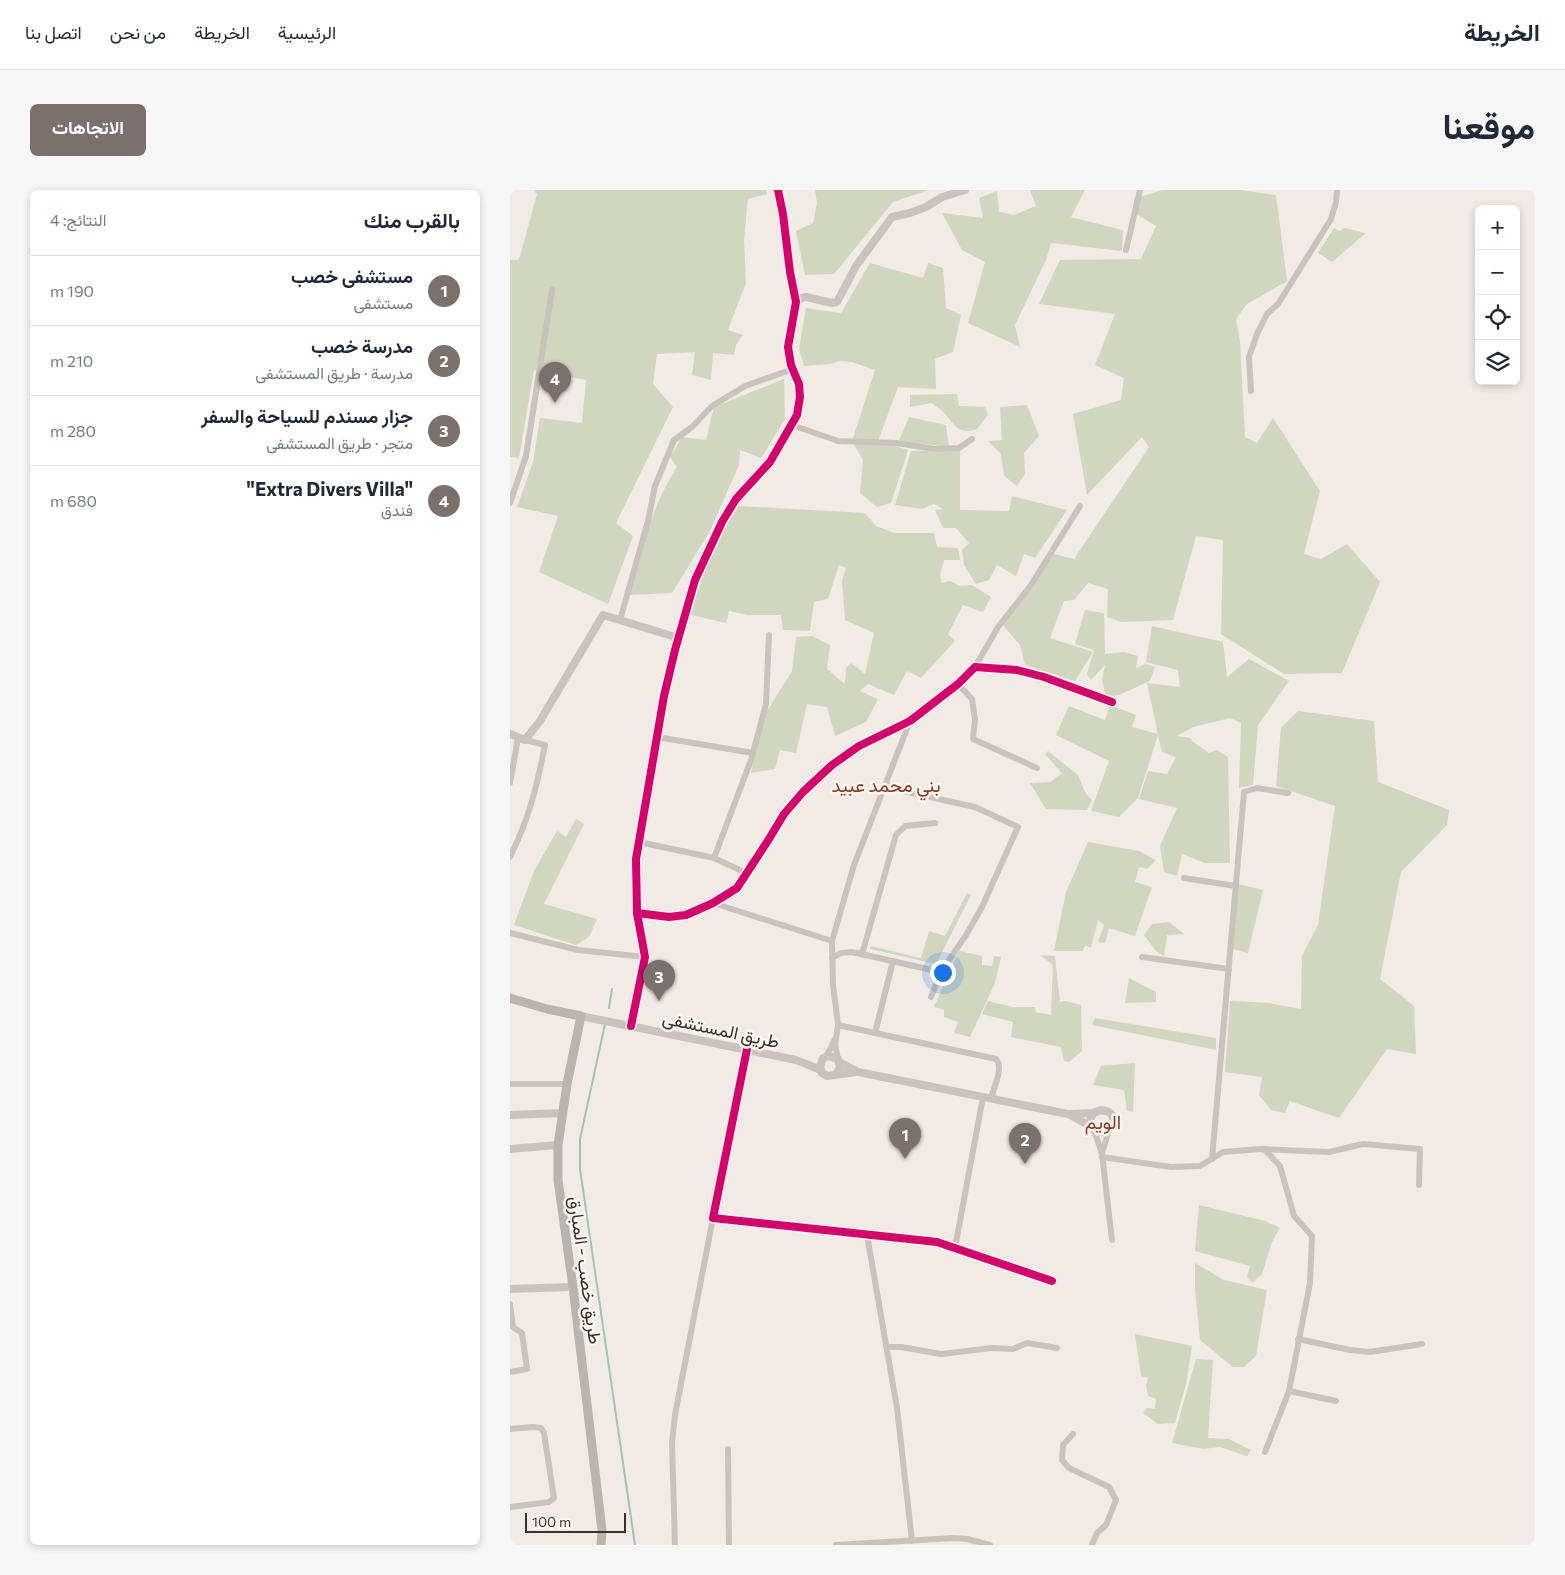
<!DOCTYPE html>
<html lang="ar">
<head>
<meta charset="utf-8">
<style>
	:root { --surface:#fff; --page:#f6f6f7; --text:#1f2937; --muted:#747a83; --line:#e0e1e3; --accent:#7a716c }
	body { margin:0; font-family:Commissioner,Vazirmatn,sans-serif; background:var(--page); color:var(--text); direction:rtl }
	.controls { position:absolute; right:15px; top:15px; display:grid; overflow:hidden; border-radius:8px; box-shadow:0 2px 8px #0003 }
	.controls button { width:45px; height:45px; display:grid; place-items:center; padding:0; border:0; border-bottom:1px solid var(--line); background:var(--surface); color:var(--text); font:25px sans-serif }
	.scale { position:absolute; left:15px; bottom:12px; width:101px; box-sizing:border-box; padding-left:5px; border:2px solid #3b302b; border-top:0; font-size:14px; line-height:18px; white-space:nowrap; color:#3b302b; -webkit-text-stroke:4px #fbf5ee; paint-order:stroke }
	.you { position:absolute; left:432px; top:782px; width:18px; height:18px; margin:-12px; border:4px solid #fff; border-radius:50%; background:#1a73e8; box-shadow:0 0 0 8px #1a73e833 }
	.badge { display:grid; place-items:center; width:32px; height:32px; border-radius:50%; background:var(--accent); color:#fff; font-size:16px; font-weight:700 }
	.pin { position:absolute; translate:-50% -41px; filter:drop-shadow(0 1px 2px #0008) }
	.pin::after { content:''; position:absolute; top:26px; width:18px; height:15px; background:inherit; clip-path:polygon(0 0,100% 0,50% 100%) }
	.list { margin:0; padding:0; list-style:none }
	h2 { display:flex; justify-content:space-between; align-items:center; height:65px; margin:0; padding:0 20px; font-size:21px }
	h2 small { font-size:16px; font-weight:400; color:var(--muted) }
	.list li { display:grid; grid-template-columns:32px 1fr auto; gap:15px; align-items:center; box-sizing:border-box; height:70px; padding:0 20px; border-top:1px solid var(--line) }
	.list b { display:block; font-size:19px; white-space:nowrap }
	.list p { margin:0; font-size:16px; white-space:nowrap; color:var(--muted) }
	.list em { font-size:16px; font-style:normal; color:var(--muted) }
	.icon { flex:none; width:28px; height:28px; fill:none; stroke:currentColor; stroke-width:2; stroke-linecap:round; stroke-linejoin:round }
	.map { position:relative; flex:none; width:1025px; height:1355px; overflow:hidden; direction:ltr; border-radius:8px }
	header { display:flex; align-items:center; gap:30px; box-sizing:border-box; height:70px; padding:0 25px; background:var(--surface); border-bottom:1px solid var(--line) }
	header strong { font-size:24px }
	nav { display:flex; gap:28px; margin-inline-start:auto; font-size:18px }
	.intro { display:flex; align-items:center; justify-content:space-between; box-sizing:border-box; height:120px; padding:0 30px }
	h1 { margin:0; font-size:35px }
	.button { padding:12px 22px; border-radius:8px; background:var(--accent); color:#fff; font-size:18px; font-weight:700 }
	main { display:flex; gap:30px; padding:0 30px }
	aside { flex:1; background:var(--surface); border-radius:8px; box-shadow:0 2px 8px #0003 }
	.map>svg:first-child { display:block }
	.green { fill:#d1d6bf }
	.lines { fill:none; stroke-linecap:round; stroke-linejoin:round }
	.stream { stroke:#a1c2c1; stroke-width:2 }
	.minor { stroke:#c9c3be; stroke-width:6 }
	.tertiary { stroke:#c9c3be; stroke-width:8 }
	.secondary { stroke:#bab3ae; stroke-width:9 }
	.cycleway-casing { stroke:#fbf5ee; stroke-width:11 }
	.cycleway { stroke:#d6006c; stroke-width:8 }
	.labels { text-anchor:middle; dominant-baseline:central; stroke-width:5; stroke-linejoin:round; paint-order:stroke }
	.street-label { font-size:18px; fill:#3b302b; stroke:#fbf5ee }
	.neighbourhood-label { font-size:19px; fill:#8c3b22; stroke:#fbf5ee }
</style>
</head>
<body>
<header>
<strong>الخريطة</strong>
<nav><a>الرئيسية</a><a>الخريطة</a><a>من نحن</a><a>اتصل بنا</a></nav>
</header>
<div class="intro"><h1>موقعنا</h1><a class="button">الاتجاهات</a></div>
<main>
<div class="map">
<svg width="1025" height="1355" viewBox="0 0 1025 1355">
	<rect width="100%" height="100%" fill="#f0ebe5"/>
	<!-- green -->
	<g class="green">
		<path d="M 23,0 L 256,0 L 257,4 L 238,9 L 234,50 L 236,93 L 218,140 L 233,145 L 226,155 L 224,165 L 203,163 L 201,190 L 182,185 L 185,162 L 147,164 L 143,194 L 163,217 L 106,333 L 123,346 L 98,414 L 29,382 L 48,326 L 7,317 L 23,272 L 30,228 L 72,233 L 76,190 L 24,180 L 9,268 L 0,267 L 0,70 L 9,70 L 27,4 Z"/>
		<path d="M 305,0 L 419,0 L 383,12 L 324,84 L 295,85 L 286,41 L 303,33 L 307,13 Z"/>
		<path d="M 520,0 L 575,0 L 561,27 L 613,40 L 612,61 L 541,53 L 536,70 L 505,135 L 510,157 L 458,133 L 475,72 L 452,60 L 432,23 L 473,28 L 469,8 L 487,1 L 489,22 L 504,25 L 526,16 Z"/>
		<path d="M 652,0 L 731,0 L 766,5 L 777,91 L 737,114 L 726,129 L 730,151 L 735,247 L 747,253 L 763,228 L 810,301 L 794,364 L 811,369 L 837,354 L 870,392 L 832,483 L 774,484 L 711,444 L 713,350 L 686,346 L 663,430 L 611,432 L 597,427 L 598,399 L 578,393 L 564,410 L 554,411 L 540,448 L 583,462 L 565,491 L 515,475 L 510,455 L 492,434 L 540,363 L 564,369 L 639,257 L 632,247 L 577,305 L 563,224 L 611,210 L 614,188 L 585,175 L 605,124 L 529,114 L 550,70 L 631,69 L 646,36 L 623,22 L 624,9 Z"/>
		<path d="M 824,38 L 830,41 L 834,38 L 856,43 L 822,72 L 808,63 Z"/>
		<path d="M 360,73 L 413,88 L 418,73 L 433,78 L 436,118 L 451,125 L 443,162 L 425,169 L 426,199 L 388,197 L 368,251 L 398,260 L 381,313 L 367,317 L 350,303 L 353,270 L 342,251 L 365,180 L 342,172 L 330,171 L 320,174 L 294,176 L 289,159 L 296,118 L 331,123 Z"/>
		<path d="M 274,189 L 275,229 L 251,268 L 230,260 L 229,275 L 200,341 L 162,403 L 119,405 C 130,360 142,316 167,277 L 160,267 L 172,247 L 196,250 L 204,217 Z"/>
		<path d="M 447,204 L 449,216 L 475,217 L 478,225 L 466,240 C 446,243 447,237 435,224 C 432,220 426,217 422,213 L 400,217 L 400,205 Z"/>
		<path d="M 517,215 L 529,246 L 514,263 L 515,284 L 507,296 L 494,286 L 491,264 L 478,251 L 492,250 L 490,217 Z"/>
		<path d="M 399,227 L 436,235 L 439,257 L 389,251 Z"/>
		<path d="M 450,260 L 450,320 L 499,321 L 502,306 L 557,320 L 525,368 L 514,364 L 506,386 L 487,375 L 479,390 L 466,394 L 454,375 L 452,360 L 459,353 L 446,338 L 433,338 L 425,320 L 433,319 L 424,314 L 412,319 L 385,315 L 401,261 Z"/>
		<path d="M 228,316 L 355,323 L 366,336 L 384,343 L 424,343 L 427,357 L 448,358 L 450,370 L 434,370 L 430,385 L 432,393 L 440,391 L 450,396 L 462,395 L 481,407 L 473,422 L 453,415 L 438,444 L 445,451 L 411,488 L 397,481 L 384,505 L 358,494 L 350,501 L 368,509 L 356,532 L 325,546 L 317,517 L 297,514 L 286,563 L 270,560 L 265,579 L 241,583 L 254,526 L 282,481 L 286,447 L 302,446 L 320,455 L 317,479 L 335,494 L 336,478 L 341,473 L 355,484 L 364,443 L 335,430 L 332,391 L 336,378 L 329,375 L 318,409 L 304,412 L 300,441 L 273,440 L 271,425 L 238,425 L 219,421 L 216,433 L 181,425 C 191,386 205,349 228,316 Z"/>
		<path d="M 575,420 L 594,423 L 595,464 L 614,462 L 628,466 L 626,478 L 636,474 L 645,477 L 640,491 L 609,505 L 596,507 L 592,490 L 595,475 L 581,490 L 577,484 L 584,460 L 565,454 Z"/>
		<path d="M 642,436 L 713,452 L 717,487 L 739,469 L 779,491 L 748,535 L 743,595 L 729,598 L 731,533 L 720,528 L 683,537 L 667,546 L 681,548 L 682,551 L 699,563 L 707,560 L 718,567 L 720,673 L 695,673 L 672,664 L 667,686 L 654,682 L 650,656 L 667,618 L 629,609 L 638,581 L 657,584 L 666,567 L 652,562 L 648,545 L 628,608 L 609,627 L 581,621 L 599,571 L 546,545 L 559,516 L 595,530 L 600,515 L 626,525 L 622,537 L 648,544 L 637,493 L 670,497 L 668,480 L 636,472 Z"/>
		<path d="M 788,521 L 864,531 L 868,592 L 939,620 L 937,635 L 891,682 L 870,789 L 904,816 L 906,864 L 877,859 L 829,928 L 780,911 L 775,923 L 761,920 L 749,905 L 752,887 L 715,882 L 720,811 L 759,813 L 791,819 L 792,766 L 808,735 L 825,616 L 766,596 L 771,538 Z"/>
		<path d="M 538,561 L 568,585 L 576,604 L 582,610 L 577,620 L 536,619 L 520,593 L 540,592 L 552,583 L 535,564 Z"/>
		<path d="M 66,629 L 74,634 L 34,714 L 87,729 L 79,747 L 66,755 L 4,735 L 24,681 L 47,641 L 56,647 Z"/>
		<path d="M 578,652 L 629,661 L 646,670 L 637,679 L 629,677 L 625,692 L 642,697 L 625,746 L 599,738 L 595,753 L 588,752 L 594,735 L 588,730 L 581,758 L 575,755 L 573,761 L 544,761 L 556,702 Z"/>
		<path d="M 728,694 L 753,700 L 738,763 L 722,759 Z"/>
		<path d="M 457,703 L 461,705 L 426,774 L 360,759 L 361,756 L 411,768 L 419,741 L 435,746 Z"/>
		<path d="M 659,732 L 674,744 L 657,745 L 654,766 L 646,761 L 634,745 L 642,734 Z"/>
		<path d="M 449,761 L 472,766 L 472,775 L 482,776 L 484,766 L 491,767 L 485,793 L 460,847 L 444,843 L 448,832 L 434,827 L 434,820 L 424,817 Z"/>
		<path d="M 530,765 L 545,766 L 550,812 L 555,811 L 571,815 L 572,861 L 559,872 L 554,871 L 551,857 L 501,847 L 503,832 L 472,824 L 478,811 L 503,817 L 525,817 L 526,822 L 541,825 L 543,775 Z"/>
		<path d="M 619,788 L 646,802 L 646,812 L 615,813 Z"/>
		<path d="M 585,828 L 706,848 L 706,860 L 582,835 Z"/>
		<path d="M 625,873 L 623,922 L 617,921 L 614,900 L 583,895 L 591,876 Z"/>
		<path d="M 689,1015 L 755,1031 L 770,1038 L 762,1052 L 752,1084 L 742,1093 L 737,1087 L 740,1076 L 685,1061 Z"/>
		<path d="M 685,1073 L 714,1090 L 757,1100 L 746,1166 L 734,1177 L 723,1177 L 690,1150 L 685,1099 Z"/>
		<path d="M 625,1144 L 682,1156 L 676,1194 L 665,1233 L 648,1234 L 633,1223 L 637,1218 L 645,1219 L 646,1209 L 638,1206 L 636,1195 L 638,1188 L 631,1186 Z"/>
		<path d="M 686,1169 L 703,1170 L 698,1248 L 719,1249 L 741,1260 L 737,1266 L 710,1257 L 693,1259 L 662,1253 Z"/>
	</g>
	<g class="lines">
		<!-- stream -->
		<g class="stream">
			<path d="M 99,818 L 102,799"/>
			<path d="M 95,834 L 70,949 L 70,979 L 125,1355"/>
		</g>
		<!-- minor -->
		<g class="minor">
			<path d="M 616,60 L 630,0"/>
			<path d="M 741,201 L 739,167 L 747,144 L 757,124 L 768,114 L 821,29 L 826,12 L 827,0"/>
			<path d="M 282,235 L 328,251 L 386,253 L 425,259 L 449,258 L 462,249"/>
			<path d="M 0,313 L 16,266 L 42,100"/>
			<path d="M 110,430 L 138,331 L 145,296 L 164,250 L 182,237 L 202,216 L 235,196 L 283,179"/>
			<path d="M 465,477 L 488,437 L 521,395 L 570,316"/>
			<path d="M 448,494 L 462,509 L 465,530 L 463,549 L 527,578"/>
			<path d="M 147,547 L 243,563"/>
			<path d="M 0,593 L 8,548"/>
			<path d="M 376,594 L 393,601 L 465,617 L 508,637 L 472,717 L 456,745 L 431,782 L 421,807"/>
			<path d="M 129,652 L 204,668 L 236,683"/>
			<path d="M 0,667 C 19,629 27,596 35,555 L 15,550"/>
			<path d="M 204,668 L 241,570 L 256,514 L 259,445"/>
			<path d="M 674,688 L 726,696"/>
			<path d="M 203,713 L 322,751"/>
			<path d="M 127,723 L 159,727 L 176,725 L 203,713 L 227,698 L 259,649 L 274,624 L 293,602 L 322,575 L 349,556 L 400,531 L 448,494 L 465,477 L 507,480 L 534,487 L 602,512"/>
			<path d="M 0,743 L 68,760 L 135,767"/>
			<path d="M 352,764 L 386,645 L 395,636 L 425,633"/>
			<path d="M 632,767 L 719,779"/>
			<path d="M 322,768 L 331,763 L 342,762 L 431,782"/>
			<path d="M 328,835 L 486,869 C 494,878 484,897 481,908"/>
			<path d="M 365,843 L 383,771"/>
			<path d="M 237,859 L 203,1028 L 427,1052 L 542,1091"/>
			<path d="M 316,867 L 325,849"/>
			<path d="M 328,869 L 325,855 L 328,835 L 323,795 L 322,751 L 344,675 L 400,531"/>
			<path d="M 0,894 L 57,894"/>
			<path d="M 584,940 L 592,964 L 602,1050"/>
			<path d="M 754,959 L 770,976 L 784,1026 L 802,1046 L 800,1093 L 779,1201 L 755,1262"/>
			<path d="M 592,963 L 599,940"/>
			<path d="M 592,967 L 661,977 L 690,976 L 713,962 L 751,959 L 819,962 L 853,954 L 910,959 L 909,995"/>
			<path d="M 702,969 L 734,602 L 747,598 L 778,603"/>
			<path d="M 357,1045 L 387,1218 L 402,1351"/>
			<path d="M 445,1058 L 473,907"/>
			<path d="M 0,1114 L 3,1137 L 12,1143 L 17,1179 L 0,1182"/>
			<path d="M 788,1149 L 840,1160 L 860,1162 L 912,1154"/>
			<path d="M 377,1157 L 391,1157 L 431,1164 L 482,1158 L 503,1159 L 517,1153 L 547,1158"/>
			<path d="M 779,1201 L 826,1211"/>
			<path d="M 0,1239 L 23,1237 L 31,1238 L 34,1243 L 44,1308 L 39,1312 L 0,1317"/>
			<path d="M 563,1244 L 553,1255 L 552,1270 L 559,1278 L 599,1297 L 606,1310 L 596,1335 L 587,1343 L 582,1355"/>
			<path d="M 218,1259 L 219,1355"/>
			<path d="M 165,1355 L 162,1253 L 165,1225 L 203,1028"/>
			<path d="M 326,1355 L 444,1348 L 457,1349 L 480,1355"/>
		</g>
		<!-- tertiary -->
		<g class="tertiary">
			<path d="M 286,112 L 292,108 L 296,107 L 322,113 L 327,112 L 346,76 L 382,27 L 400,23 L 416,17 L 432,7 L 455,0"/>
			<path d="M 0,544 L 15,550 L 30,531 L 93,425 L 169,448"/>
			<path d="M 71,826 L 286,870 L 311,880"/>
			<path d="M 121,836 L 135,767 L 127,723 L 126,669 L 154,506 L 165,460 L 185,390 L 212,332 L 226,309 L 260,272 L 287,225 L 290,207 L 289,194 L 281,175 L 278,157 L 286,112 L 280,82 L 273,24 L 268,0"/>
			<path d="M 329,872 L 348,882 L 558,924 L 583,923 L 591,920 L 599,922 L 602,925 C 606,938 596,946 584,940 L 580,931 L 583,923"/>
			<path d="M 326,884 L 330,878 L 328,869 L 319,866 L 313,868 L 310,877 L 312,883 L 317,886 L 346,882"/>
			<path d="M 0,925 L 53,923"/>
			<path d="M 560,925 L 582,937"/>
			<path d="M 0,959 L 48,955"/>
			<path d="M 0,1099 L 63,1097"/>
		</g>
		<!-- secondary -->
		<path class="secondary" d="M 0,808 L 37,819 L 71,826 L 57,894 L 48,955 L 48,990 L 63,1097 L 92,1340 L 91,1355"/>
		<defs>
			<g id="cycleway">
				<path d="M 127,723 L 159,727 L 176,725 L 203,713 L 227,698 L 259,649 L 274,624 L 293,602 L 322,575 L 349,556 L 400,531 L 448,494 L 465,477 L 507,480 L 534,487 L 602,512"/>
				<path d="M 121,836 L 135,767 L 127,723 L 126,669 L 154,506 L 165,460 L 185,390 L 212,332 L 226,309 L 260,272 L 287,225 L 290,207 L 289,194 L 281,175 L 278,157 L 286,112 L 280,82 L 273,24 L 268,0"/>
				<path d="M 237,859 L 203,1028 L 427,1052 L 542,1091"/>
			</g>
		</defs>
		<!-- cycleway casing -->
		<use href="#cycleway" class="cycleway-casing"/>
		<!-- cycleway -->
		<use href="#cycleway" class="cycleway"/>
	</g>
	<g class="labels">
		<!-- street labels -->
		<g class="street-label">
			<text transform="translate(211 839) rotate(12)">طريق المستشفى</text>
			<text transform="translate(76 1080) rotate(82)">طريق خصب - المبارق</text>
		</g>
		<!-- neighbourhood labels -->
		<g class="neighbourhood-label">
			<text x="376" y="594">بني محمد عبيد</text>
			<text x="593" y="931">الويم</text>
		</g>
	</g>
</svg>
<div class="controls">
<button>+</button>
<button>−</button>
<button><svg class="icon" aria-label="locate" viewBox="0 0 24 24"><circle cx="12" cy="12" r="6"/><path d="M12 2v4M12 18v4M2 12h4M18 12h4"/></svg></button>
<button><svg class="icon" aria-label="layers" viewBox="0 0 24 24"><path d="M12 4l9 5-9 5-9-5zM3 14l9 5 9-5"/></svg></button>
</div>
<div class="scale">100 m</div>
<div class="you"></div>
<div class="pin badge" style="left:395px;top:969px">1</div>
<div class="pin badge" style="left:515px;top:974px">2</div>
<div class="pin badge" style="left:149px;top:811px">3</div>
<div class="pin badge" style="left:45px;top:213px">4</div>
</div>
<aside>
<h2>بالقرب منك<small>النتائج: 4</small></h2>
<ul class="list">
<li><span class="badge">1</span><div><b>مستشفى خصب</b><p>مستشفى</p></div><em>190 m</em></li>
<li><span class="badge">2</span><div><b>مدرسة خصب</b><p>مدرسة · طريق المستشفى</p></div><em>210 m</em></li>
<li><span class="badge">3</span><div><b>جزار مسندم للسياحة والسفر</b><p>متجر · طريق المستشفى</p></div><em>280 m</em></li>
<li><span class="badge">4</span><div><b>&quot;Extra Divers Villa&quot;</b><p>فندق</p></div><em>680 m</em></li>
</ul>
</aside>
</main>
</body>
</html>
